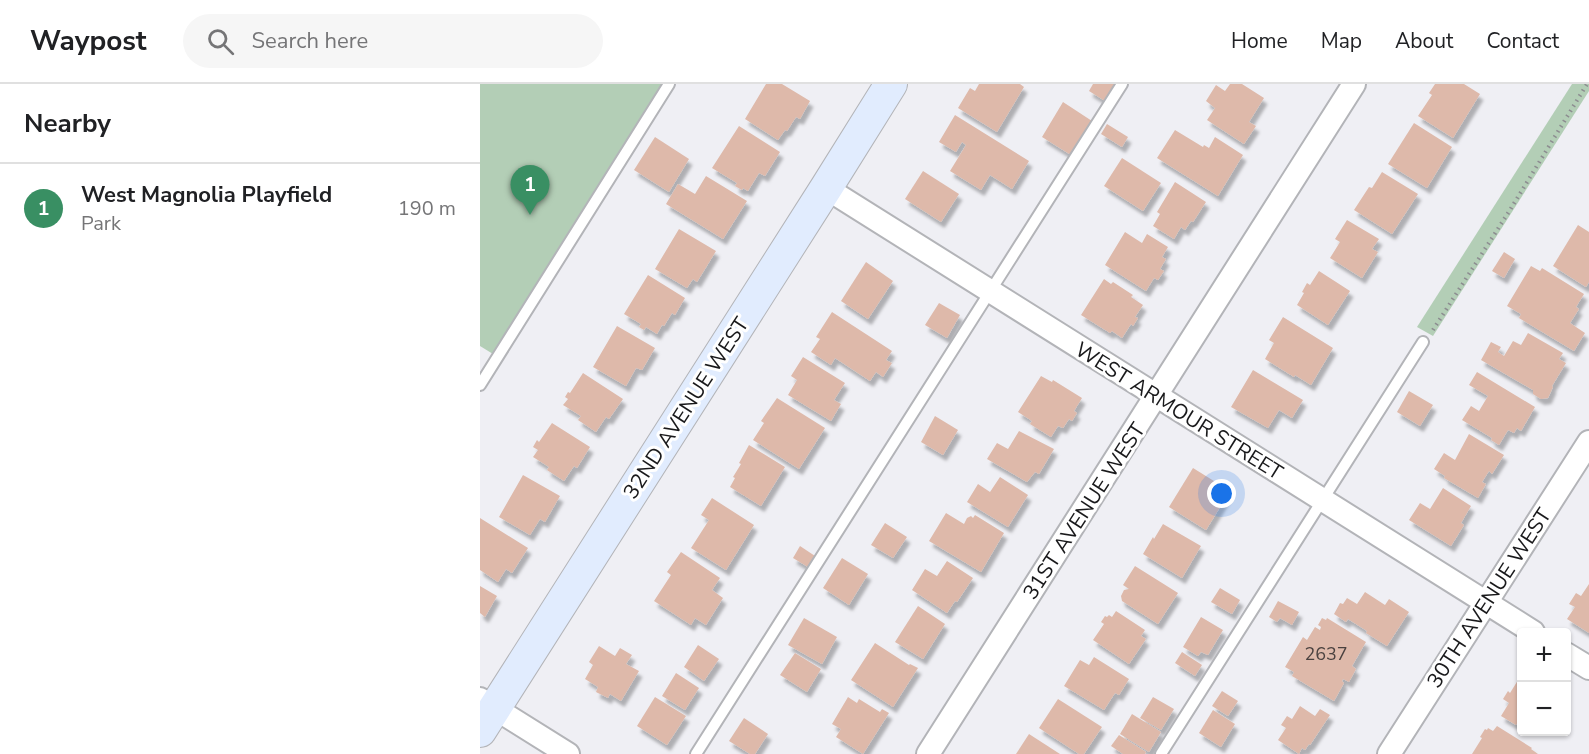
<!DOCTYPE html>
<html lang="en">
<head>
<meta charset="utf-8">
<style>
	:root { --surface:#fff; --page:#f6f6f6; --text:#202124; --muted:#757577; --line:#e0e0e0; --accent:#398f63 }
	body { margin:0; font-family:"Nunito Sans",sans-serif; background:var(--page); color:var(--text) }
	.controls { position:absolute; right:18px; bottom:18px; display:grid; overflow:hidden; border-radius:6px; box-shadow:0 2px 4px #0004 }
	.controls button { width:54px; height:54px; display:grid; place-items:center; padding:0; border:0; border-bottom:2px solid var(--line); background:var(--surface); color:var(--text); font:30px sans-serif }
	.you { position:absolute; left:742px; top:410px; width:21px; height:21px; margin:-15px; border:4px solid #fff; border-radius:50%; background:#1a73e8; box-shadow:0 0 0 9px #1a73e833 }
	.badge { display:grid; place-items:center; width:39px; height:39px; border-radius:50%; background:var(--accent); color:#fff; font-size:20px; font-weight:700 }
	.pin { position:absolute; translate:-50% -50px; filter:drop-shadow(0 2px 3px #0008) }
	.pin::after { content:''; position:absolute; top:32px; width:21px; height:18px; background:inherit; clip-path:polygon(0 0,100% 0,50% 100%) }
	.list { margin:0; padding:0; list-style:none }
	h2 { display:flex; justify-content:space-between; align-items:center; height:78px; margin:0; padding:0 24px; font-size:26px }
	h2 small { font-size:20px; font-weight:400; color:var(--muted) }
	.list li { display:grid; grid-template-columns:39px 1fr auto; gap:18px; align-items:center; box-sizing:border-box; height:90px; padding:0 24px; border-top:2px solid var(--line) }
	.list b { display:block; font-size:22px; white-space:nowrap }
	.list p { margin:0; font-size:20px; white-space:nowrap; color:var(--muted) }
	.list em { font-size:20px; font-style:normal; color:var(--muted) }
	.icon { flex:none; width:33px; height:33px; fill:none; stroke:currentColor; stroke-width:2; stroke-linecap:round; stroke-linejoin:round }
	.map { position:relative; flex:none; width:1109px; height:670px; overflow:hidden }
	header { display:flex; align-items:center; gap:36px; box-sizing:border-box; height:84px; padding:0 30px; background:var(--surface); border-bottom:2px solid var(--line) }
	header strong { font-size:28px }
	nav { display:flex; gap:33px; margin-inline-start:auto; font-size:21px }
	.search { width:420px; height:54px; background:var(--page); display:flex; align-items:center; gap:15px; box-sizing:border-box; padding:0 21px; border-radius:33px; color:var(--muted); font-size:22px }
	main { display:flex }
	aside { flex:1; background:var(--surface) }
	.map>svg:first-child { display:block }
	.green { fill:#b3ceb6 }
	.building { fill:#deb9aa; filter:url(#shadow) }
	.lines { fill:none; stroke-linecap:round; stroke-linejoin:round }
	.lane-casing { stroke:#b3b4b8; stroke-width:14 }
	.street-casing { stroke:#b3b4b8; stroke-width:26 }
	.secondary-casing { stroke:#b3b4b8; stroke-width:34 }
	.path { stroke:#8c8c90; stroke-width:4; stroke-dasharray:1.5 4.5; stroke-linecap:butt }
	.lane { stroke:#fff; stroke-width:10 }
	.street { stroke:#fff; stroke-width:22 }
	.secondary { stroke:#e1ecfe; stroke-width:32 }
	.labels { text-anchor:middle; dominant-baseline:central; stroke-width:6; stroke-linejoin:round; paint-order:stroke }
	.number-label { font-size:18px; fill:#4a413f }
	.street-label { font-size:21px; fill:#19191b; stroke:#fff }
</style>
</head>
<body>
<header>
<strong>Waypost</strong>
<div class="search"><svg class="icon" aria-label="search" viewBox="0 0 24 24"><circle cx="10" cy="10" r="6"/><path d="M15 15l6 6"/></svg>Search here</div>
<nav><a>Home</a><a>Map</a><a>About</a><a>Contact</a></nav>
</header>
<main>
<aside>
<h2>Nearby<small></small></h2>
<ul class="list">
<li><span class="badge">1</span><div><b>West Magnolia Playfield</b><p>Park</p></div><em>190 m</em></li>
</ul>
</aside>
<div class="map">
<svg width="1109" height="670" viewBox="0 0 1109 670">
	<defs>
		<filter id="shadow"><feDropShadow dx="3.5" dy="6" stdDeviation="1.5" flood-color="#0004"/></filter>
	</defs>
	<rect width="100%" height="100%" fill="#efeff4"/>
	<!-- green -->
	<g class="green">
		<path d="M 0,0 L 183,0 L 13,270 L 0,262 Z"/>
		<path d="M 1092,0 L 1109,0 L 1109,7 L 953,252 L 937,243 Z"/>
	</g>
	<!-- building -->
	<g class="building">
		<path d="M 286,0 L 302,0 L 330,17 L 320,35 L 316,33 L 307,47 L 305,46 L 298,56 L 265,35 Z"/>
		<path d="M 499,0 L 540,0 L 544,3 L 517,48 L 478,24 L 490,4 L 495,7 Z"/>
		<path d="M 613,0 L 636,0 L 625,17 L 609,7 Z"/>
		<path d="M 750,0 L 762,0 L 784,14 L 769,38 L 776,42 L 764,60 L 727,36 L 735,24 L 726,17 L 736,1 L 745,7 Z"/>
		<path d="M 955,0 L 984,0 L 1000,10 L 973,54 L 938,32 L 952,11 L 949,9 Z"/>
		<path d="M 583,18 L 612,37 L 591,71 L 562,53 Z"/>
		<path d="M 475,31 L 549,77 L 532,105 L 510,91 L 501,106 L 470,87 L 486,61 L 482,58 L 476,68 L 459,58 Z"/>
		<path d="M 934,39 L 972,63 L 947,104 L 908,80 Z"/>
		<path d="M 627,40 L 648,53 L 642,63 L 621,50 Z"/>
		<path d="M 259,42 L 300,68 L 285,92 L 279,89 L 268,107 L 263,104 L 262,106 L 255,102 L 257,99 L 232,84 Z"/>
		<path d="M 695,46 L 723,63 L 724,61 L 729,64 L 735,53 L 763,71 L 738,112 L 677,74 Z"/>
		<path d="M 175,53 L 209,75 L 189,108 L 154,86 Z"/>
		<path d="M 642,74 L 681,99 L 663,127 L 624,102 Z"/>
		<path d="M 443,87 L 479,110 L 461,138 L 425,115 Z"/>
		<path d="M 902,88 L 938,110 L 912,150 L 874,126 L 889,103 L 892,104 Z"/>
		<path d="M 226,92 L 267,117 L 243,155 L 186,120 L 198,100 L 215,110 Z"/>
		<path d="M 695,98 L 726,118 L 713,138 L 711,137 L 705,146 L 701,143 L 694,155 L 673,142 L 680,130 L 677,128 Z"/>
		<path d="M 867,136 L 899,155 L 892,165 L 898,168 L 882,194 L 850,174 L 860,158 L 855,155 Z"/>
		<path d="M 1098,141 L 1109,148 L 1109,198 L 1106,203 L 1073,182 Z"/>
		<path d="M 199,145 L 236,167 L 217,198 L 213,195 L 207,204 L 175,185 Z"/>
		<path d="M 645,148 L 662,159 L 667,150 L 688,163 L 682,173 L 686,175 L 680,185 L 684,187 L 678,196 L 674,194 L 666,207 L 625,181 Z"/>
		<path d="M 1024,168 L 1035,175 L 1024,194 L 1012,187 Z"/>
		<path d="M 386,178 L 413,197 L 388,235 L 361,217 Z"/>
		<path d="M 1051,182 L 1060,187 L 1062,184 L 1104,210 L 1096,223 L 1099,225 L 1090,239 L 1105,249 L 1094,267 L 1039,234 L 1041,230 L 1027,222 Z"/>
		<path d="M 839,187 L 870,207 L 848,241 L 817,221 L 824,209 L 822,208 L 827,199 L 830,201 Z"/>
		<path d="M 168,191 L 205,214 L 195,231 L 192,229 L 184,242 L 182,241 L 177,250 L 166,243 L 164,246 L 159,243 L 161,240 L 144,230 Z"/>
		<path d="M 624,195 L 631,200 L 633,198 L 653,211 L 651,213 L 663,221 L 655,233 L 658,234 L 653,242 L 651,240 L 642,254 L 632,247 L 630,249 L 601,231 Z"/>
		<path d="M 459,219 L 480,231 L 467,254 L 445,241 Z"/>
		<path d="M 352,228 L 412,267 L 406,276 L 412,279 L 403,293 L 396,288 L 390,297 L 355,274 L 351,281 L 331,268 L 340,255 L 336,253 Z"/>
		<path d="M 803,233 L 853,264 L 831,301 L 815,291 L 814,293 L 785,275 L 794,259 L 789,256 Z"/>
		<path d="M 137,242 L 175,264 L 162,286 L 156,284 L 146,302 L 113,283 Z"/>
		<path d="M 1048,249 L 1083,269 L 1079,275 L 1086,279 L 1072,302 L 1073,303 L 1068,314 L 1061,315 L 1053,310 L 1053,306 L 1001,276 L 1011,258 L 1021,263 L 1018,268 L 1024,272 L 1033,257 L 1041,261 Z"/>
		<path d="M 323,273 L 365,299 L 354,316 L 361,320 L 351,337 L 308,311 L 317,296 L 311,292 Z"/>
		<path d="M 773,286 L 823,316 L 812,334 L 799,326 L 788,344 L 751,323 Z"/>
		<path d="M 997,288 L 1055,323 L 1041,347 L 1037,344 L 1034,349 L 1028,346 L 1019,361 L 1011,356 L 1012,354 L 982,336 L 991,322 L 999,327 L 1008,312 L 989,301 Z"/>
		<path d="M 103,289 L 143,315 L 129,335 L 126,333 L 116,348 L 98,336 L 101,332 L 83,321 L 88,315 L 85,313 L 88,308 L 90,309 Z"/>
		<path d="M 561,292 L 572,298 L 573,296 L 602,314 L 594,327 L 597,329 L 592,337 L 589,335 L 583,344 L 578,342 L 571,353 L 550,340 L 552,337 L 538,328 Z"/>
		<path d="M 929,307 L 953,321 L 940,342 L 917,328 Z"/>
		<path d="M 297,314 L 345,344 L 319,385 L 273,356 L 284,339 L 281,337 Z"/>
		<path d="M 455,332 L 478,346 L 463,371 L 441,358 Z"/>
		<path d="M 72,339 L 110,363 L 97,384 L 94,382 L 84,397 L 67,386 L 69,383 L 53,373 L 58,366 L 53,363 L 57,356 L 59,358 Z"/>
		<path d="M 539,347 L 574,365 L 559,390 L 555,388 L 547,398 L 507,375 L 517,359 L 528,365 Z"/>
		<path d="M 989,350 L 1024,371 L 1012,390 L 1009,387 L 1002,398 L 1006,400 L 998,414 L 964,394 L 965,392 L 954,385 L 964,369 L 975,376 Z"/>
		<path d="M 269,361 L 305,383 L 281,422 L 250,403 L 255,394 L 253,393 L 261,380 L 259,379 Z"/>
		<path d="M 713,384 L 750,407 L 726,446 L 689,423 Z"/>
		<path d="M 43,391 L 80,412 L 65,438 L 60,435 L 50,451 L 19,433 Z"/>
		<path d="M 520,393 L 548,411 L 528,443 L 487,418 L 498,400 L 510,408 Z"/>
		<path d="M 963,404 L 991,422 L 981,439 L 984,441 L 971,462 L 929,436 L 940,419 L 950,425 Z"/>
		<path d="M 232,414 L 274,441 L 246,486 L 211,464 L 229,436 L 221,431 Z"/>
		<path d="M 466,429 L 484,440 L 487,434 L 491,432 L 493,434 L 495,431 L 524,449 L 501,488 L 449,457 Z"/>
		<path d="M 0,434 L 48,464 L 32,489 L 26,485 L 18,498 L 0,486 Z"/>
		<path d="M 405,439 L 427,453 L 413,474 L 391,461 Z"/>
		<path d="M 683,440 L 721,462 L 702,494 L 663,470 L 673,453 L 674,455 Z"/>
		<path d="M 320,462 L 335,472 L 328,483 L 313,474 Z"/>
		<path d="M 201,468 L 240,494 L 232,506 L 243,514 L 226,541 L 215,534 L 211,541 L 174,517 L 191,491 L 187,488 Z"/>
		<path d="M 362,474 L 388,490 L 369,521 L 343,504 Z"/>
		<path d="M 467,477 L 493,494 L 477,518 L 475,517 L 467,529 L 432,506 L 445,485 L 457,492 Z"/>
		<path d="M 655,482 L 698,509 L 678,540 L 642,517 L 641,512 L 644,506 L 649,505 L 643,501 Z"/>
		<path d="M 1109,500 L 1109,549 L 1087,535 L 1095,523 L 1089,520 L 1096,509 L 1101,512 Z"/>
		<path d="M 0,502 L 17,512 L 5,533 L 0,529 Z"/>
		<path d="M 740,504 L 760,516 L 752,530 L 731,518 Z"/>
		<path d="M 885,508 L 905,521 L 909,515 L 929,528 L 907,562 L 886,549 L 887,547 L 868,535 L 866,538 L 854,530 L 860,519 L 863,520 L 867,514 L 877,520 Z"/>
		<path d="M 798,517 L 819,528 L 812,541 L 800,534 L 797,538 L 789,533 Z"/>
		<path d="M 438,522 L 465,540 L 443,575 L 415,558 Z"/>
		<path d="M 636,527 L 665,546 L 661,552 L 666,555 L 649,580 L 613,556 L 624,540 L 621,538 L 625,532 L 627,533 L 629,531 L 632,533 Z"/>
		<path d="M 721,533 L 743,546 L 728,571 L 721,568 L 718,572 L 703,563 Z"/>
		<path d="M 324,534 L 357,553 L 342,580 L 308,561 Z"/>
		<path d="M 842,534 L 846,536 L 847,534 L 886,558 L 872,582 L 876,585 L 869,598 L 863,595 L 862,597 L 864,599 L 854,617 L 812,592 L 814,588 L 805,583 L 823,553 L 827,556 L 835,543 L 840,546 L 841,543 L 838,541 Z"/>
		<path d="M 395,559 L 429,581 L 430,580 L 438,584 L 413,623 L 371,596 Z"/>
		<path d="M 218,561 L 239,575 L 224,597 L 204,583 Z"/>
		<path d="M 119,562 L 135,572 L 140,564 L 152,571 L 146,580 L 159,587 L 141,617 L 130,610 L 128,614 L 116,608 L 118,603 L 105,595 L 113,581 L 109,578 Z"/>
		<path d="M 702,568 L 722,581 L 715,592 L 695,579 Z"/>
		<path d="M 315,569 L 341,585 L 327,608 L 300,591 Z"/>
		<path d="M 614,573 L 649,595 L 639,611 L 635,609 L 624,626 L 584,602 L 600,576 L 609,581 Z"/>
		<path d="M 196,589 L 219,604 L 205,626 L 182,612 Z"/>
		<path d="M 1040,593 L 1042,594 L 1042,632 L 1036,641 L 1021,632 L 1029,619 L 1023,615 L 1028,607 L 1030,609 Z"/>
		<path d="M 742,607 L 758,617 L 748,632 L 732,622 Z"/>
		<path d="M 175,613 L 206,632 L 187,661 L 157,642 Z"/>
		<path d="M 368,613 L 377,619 L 379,615 L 400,628 L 402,625 L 409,629 L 383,670 L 356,653 L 361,645 L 352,640 Z"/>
		<path d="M 673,613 L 694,625 L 681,646 L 660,634 Z"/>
		<path d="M 578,615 L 622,643 L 604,670 L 599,670 L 559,644 Z"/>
		<path d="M 820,622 L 835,632 L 840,625 L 850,631 L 830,661 L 829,660 L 825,666 L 822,664 L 819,670 L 798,656 L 806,644 L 801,641 L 807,632 L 812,635 Z"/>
		<path d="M 733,626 L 755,640 L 741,663 L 719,649 Z"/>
		<path d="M 652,630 L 681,648 L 669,668 L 640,650 Z"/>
		<path d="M 264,634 L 288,650 L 275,670 L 270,670 L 249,657 Z"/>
		<path d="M 1017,642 L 1052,664 L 1051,665 L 1058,670 L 992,670 L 1002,654 L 1000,653 L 1005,645 L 1007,646 L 1008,644 L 1013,647 Z"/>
		<path d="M 549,650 L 580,670 L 536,670 Z"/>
		<path d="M 639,651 L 666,668 L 665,670 L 643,670 L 631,662 Z"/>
	</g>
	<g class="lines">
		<defs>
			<g id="lane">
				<path d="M 0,301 L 189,0"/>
				<path d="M 216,670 L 642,0"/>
				<path d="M 681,670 L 943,258"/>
			</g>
			<g id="street">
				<path d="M 346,104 L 1053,548"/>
				<path d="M 1086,570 L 1109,584"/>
				<path d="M 0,615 L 88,670"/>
				<path d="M 448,670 L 874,0"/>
				<path d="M 909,670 L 1109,358"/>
			</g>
			<path id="secondary" d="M 0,647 L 346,104 L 411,0"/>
		</defs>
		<!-- lane casing -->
		<use href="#lane" class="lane-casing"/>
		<!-- street casing -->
		<use href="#street" class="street-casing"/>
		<!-- secondary casing -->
		<use href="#secondary" class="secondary-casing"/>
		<!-- path -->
		<path class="path" d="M 953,246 L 1030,126 L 1107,0"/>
		<!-- lane -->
		<use href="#lane" class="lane"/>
		<!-- street -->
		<use href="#street" class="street"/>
		<!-- secondary -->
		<use href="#secondary" class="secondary"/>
	</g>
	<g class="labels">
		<!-- number labels -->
		<g class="number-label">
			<text x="846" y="570">2637</text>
		</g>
		<!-- street labels -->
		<g class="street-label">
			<text transform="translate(206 324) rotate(-57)">32ND AVENUE WEST</text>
			<text transform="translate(699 327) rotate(32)">WEST ARMOUR STREET</text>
			<text transform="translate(604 427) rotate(-57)">31ST AVENUE WEST</text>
			<text transform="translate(1009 514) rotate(-57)">30TH AVENUE WEST</text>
		</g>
	</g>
</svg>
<div class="controls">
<button>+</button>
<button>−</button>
</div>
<div class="you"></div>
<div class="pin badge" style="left:50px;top:131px">1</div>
</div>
</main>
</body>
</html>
